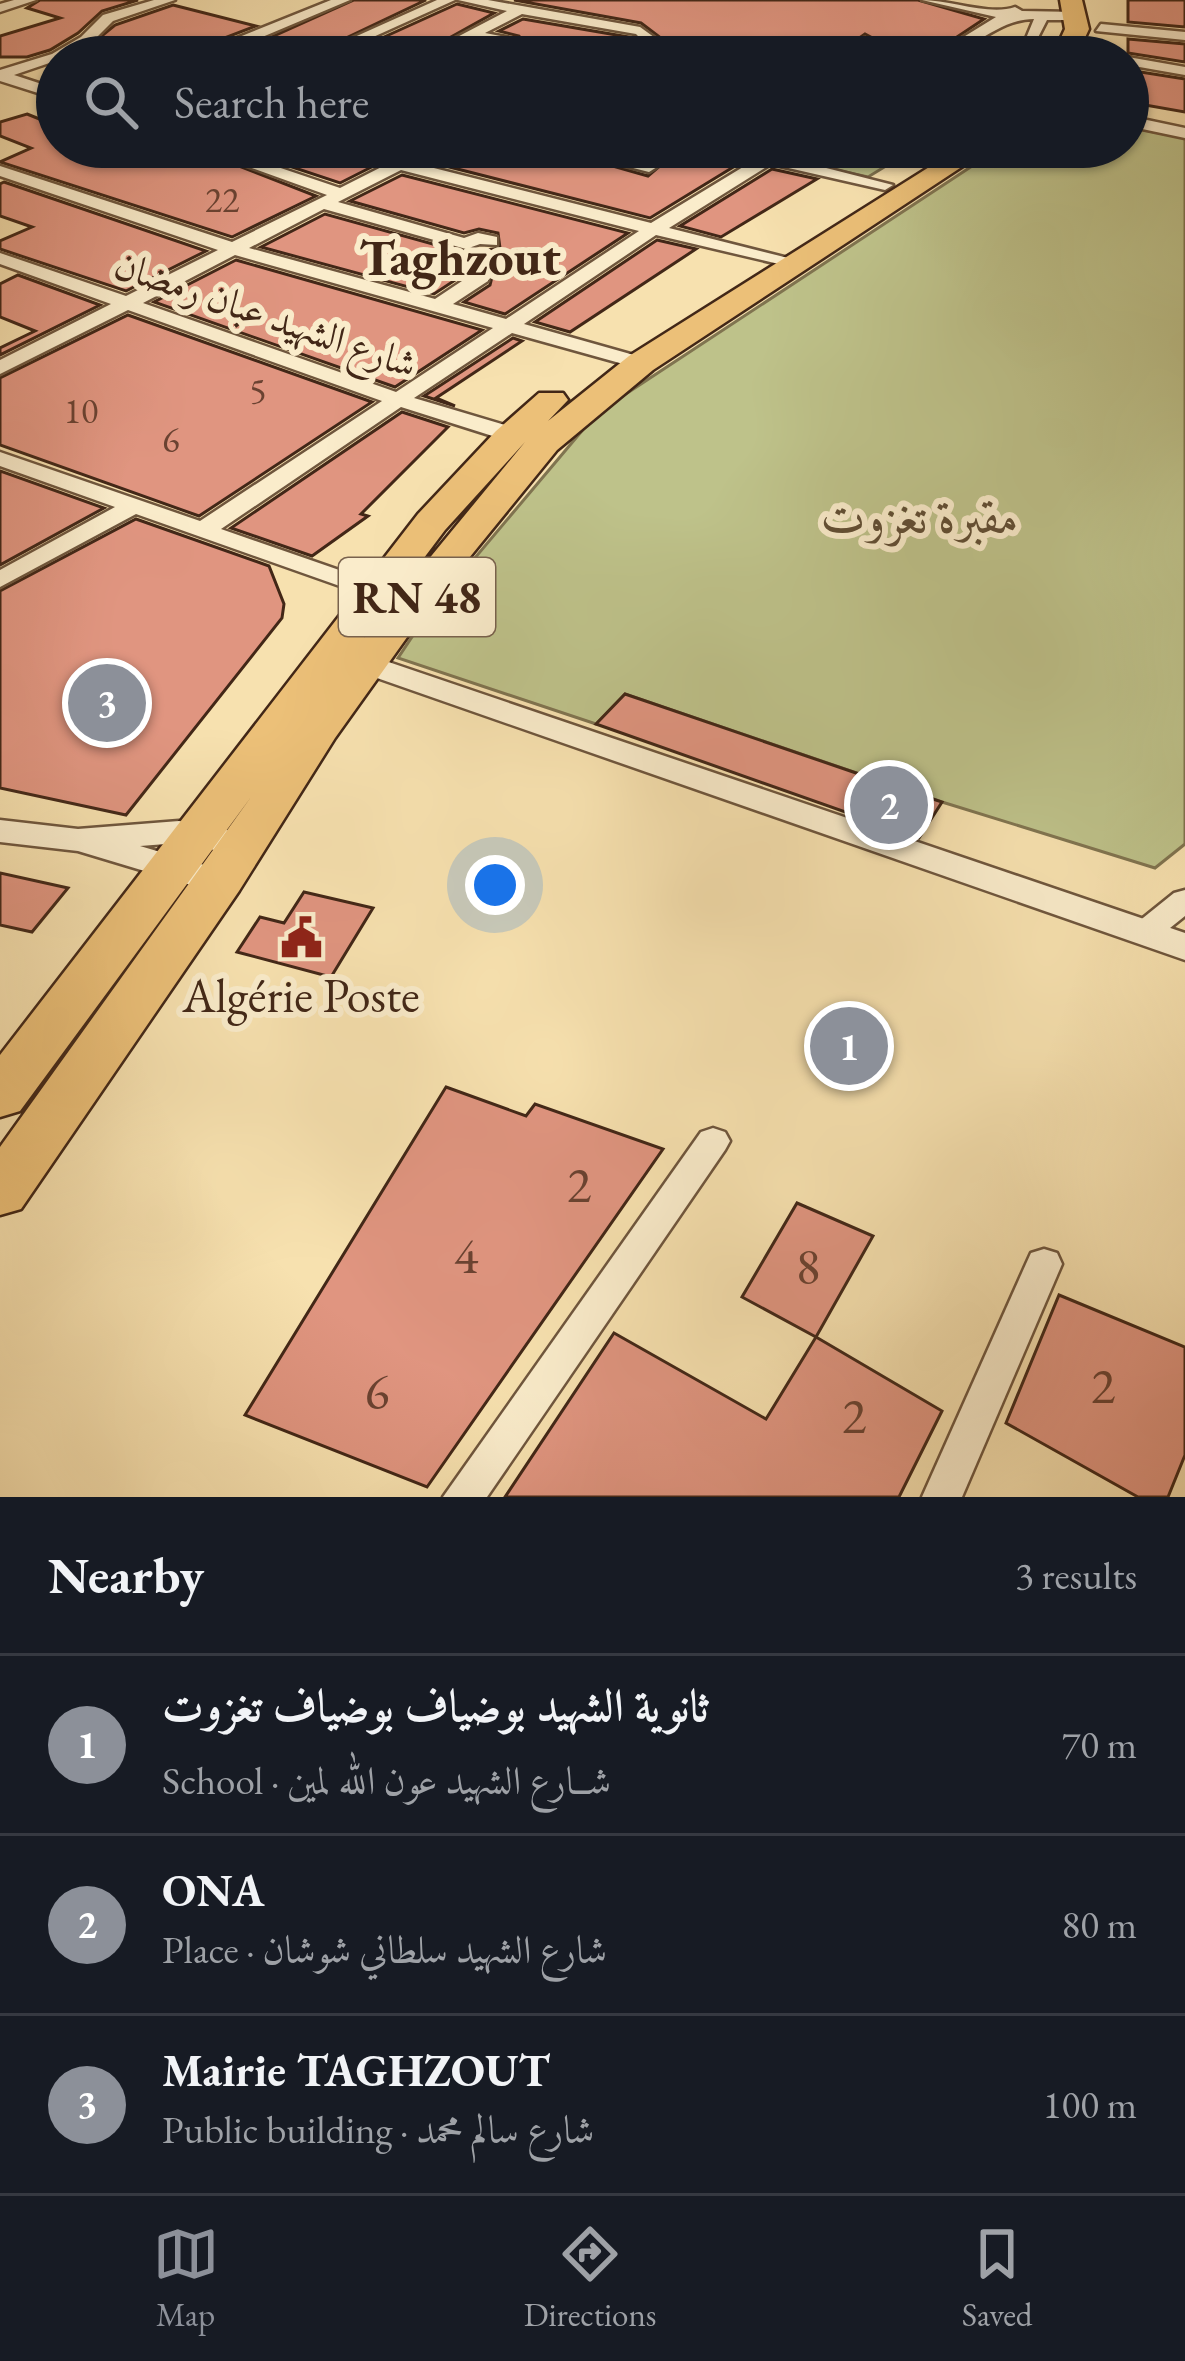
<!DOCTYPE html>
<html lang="en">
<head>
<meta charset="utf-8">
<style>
	:root { --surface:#171b24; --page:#20242c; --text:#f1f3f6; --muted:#9ea1a6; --line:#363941; --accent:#8c9099 }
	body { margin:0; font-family:"EB Garamond",Amiri,serif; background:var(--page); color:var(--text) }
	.you { position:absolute; left:495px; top:885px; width:42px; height:42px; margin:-30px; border:9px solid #fff; border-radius:50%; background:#1a73e8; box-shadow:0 0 0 18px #1a73e833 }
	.badge { display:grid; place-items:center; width:78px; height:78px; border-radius:50%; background:var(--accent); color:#fff; font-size:39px; font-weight:700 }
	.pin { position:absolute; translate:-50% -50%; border:6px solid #fff; box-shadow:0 3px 12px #0006 }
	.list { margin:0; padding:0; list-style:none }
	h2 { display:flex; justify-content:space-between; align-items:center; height:156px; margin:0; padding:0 48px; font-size:51px }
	h2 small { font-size:39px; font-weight:400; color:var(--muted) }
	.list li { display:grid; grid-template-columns:78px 1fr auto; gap:36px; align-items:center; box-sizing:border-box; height:180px; padding:0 48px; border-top:3px solid var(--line) }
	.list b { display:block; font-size:45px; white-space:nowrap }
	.list p { margin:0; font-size:39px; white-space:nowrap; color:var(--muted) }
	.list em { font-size:39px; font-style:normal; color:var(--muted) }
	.icon { flex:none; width:66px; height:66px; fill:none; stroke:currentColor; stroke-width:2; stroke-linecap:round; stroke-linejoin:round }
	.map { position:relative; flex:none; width:1185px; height:1497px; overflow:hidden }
	.search { position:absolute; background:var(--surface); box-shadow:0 3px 9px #0004; left:36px; right:36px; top:36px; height:132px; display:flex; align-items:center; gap:30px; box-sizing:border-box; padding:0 42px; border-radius:66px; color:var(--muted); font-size:45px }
	.sheet { height:696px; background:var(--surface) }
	nav { display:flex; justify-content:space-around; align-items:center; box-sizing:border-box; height:168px; border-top:3px solid var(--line); background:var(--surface); font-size:33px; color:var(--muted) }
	nav a { display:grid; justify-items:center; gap:6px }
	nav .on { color:var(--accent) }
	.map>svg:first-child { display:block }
	.green { fill:#bec28a; stroke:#807450; stroke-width:3 }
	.building { fill:#e09580; stroke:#422717; stroke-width:3 }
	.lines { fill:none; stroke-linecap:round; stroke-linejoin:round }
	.minor-casing { stroke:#6f563d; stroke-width:5 }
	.tertiary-casing { stroke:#6f563d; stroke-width:5 }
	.trunk-casing { stroke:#422717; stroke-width:5 }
	.minor { fill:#faeccb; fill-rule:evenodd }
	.tertiary { fill:#faeccb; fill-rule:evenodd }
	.trunk { fill:#ecc078; fill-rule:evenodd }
	.labels { text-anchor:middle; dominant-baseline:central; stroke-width:12; stroke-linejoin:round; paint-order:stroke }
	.far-number-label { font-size:36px; fill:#6a4231 }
	.far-street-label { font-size:39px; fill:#422717; stroke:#faeccb }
	.shield { fill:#faeccb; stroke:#79624d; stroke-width:3 }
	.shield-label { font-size:45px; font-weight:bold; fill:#422717 }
	.park-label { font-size:48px; font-style:italic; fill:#614e34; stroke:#faeccb }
	.poi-label { font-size:48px; fill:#422717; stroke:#faeccb }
	.far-district-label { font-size:51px; font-weight:bold; fill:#422717; stroke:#faeccb }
	.near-number-label { font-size:51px; fill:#6a4231 }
</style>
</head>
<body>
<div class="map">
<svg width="1185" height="1497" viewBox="0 0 1185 1497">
	<rect width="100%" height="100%" fill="#f7e1af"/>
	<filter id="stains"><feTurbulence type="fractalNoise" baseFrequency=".00167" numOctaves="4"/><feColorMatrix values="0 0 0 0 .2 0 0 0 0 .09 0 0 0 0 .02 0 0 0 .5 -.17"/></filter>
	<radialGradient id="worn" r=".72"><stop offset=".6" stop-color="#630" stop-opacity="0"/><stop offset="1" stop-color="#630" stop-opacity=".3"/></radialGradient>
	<!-- green -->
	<g class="green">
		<path d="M 1128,127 L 1185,138 L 1185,844 L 1155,868 L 942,802 L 625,694 L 596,724 L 398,658 L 426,616 L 597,413 L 1001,147 L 1128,147 Z"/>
		<path d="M 807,147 L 917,147 L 868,177 L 787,159 Z"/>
	</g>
	<!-- building -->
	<g class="building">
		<path d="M 40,0 L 138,0 L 102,11 L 78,33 L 50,50 L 27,57 L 0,57 L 0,36 L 60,18 L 27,8 Z"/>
		<path d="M 354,0 L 426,0 L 306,57 L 227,57 Z"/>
		<path d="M 514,0 L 918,0 L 984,19 L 927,57 L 861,57 L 880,42 L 865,34 L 832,57 L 652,57 L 662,39 L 641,23 Z"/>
		<path d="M 1128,0 L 1185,0 L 1185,27 L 1128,22 Z"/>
		<path d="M 457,4 L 494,13 L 415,57 L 340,57 Z"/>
		<path d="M 173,5 L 256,26 L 196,49 L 171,49 L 162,57 L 76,57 L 115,25 Z"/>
		<path d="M 523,19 L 634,38 L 637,42 L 628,57 L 535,57 L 519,36 L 499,31 Z"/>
		<path d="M 1128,39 L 1185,44 L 1185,62 L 1128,53 Z"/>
		<path d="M 1128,70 L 1185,79 L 1185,112 L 1128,102 Z"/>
		<path d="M 27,114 L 57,126 L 57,147 L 190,147 L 316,196 L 232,237 L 0,162 L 31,148 L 0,136 L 0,122 Z"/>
		<path d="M 232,147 L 411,147 L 340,183 Z"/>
		<path d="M 445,147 L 546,147 L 648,176 L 661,165 L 598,147 L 766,147 L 650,218 L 426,161 Z"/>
		<path d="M 772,169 L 817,179 L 721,237 L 680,226 Z"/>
		<path d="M 402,175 L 628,233 L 505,314 L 464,302 L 490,285 L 493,273 L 488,268 L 472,269 L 434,294 L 261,247 L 325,214 L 465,253 L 500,248 L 498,233 L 479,229 L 464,233 L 350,201 Z"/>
		<path d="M 4,182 L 206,251 L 126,291 L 0,249 L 0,241 L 32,227 L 0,216 L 0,184 Z"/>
		<path d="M 657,240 L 696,249 L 570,332 L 535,322 Z"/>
		<path d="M 236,260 L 482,330 L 395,387 L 154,302 Z"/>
		<path d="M 18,275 L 100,305 L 0,355 L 0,348 L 35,331 L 0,317 L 0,284 Z"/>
		<path d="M 128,315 L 372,402 L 199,516 L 0,445 L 0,378 Z"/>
		<path d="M 513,338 L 522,341 L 436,398 L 455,406 L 424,396 Z"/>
		<path d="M 402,412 L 448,427 L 361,514 L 368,516 L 312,556 L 231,528 Z"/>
		<path d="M 0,471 L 104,508 L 0,565 Z"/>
		<path d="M 136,519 L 269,566 L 284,604 L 282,618 L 126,815 L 0,788 L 0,591 Z"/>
		<path d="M 625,694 L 859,774 L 942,802 L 919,838 L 596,724 Z"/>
		<path d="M 0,873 L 68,888 L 32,932 L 0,925 Z"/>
		<path d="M 304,892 L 373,908 L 331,977 L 237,952 L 260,917 L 284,923 Z"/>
		<path d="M 446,1087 L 526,1116 L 535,1104 L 663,1149 L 427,1487 L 245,1415 Z"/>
		<path d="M 797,1203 L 873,1236 L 816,1337 L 742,1297 Z"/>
		<path d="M 1059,1295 L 1185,1347 L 1185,1455 L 1168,1497 L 1138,1497 L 1006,1423 Z"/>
		<path d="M 614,1333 L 766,1419 L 816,1337 L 942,1411 L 899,1497 L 505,1497 Z"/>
	</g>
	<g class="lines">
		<defs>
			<g id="minor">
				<path d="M 14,0 L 36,0 L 0,12 L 0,4 Z"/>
				<path d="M 154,0 L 175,0 L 113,21 L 91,43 L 67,57 L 14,75 L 57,89 L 57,99 L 0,81 L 0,70 L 52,54 L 81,37 L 103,15 Z"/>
				<path d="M 331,0 L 350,0 L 215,57 L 166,57 L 173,53 L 197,54 Z"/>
				<path d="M 437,0 L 455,0 L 329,57 L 310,57 Z"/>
				<path d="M 458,0 L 488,0 L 640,27 L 658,40 L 646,57 L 632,57 L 643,41 L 636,34 L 522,14 L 485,33 L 516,39 L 531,57 L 516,57 C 486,22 454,57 419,57 L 507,11 Z"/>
				<path d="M 922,0 C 950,0 990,16 1015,7 L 1022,11 L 1076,12 L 1083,16 L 1076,20 L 1047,20 L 1028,57 L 1012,57 L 1022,48 L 1034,19 C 994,19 970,57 931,57 L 996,17 Z"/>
				<path d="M 1101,24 L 1185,32 L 1185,40 L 1096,31 Z"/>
				<path d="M 864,38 L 876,41 L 853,57 L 836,57 Z"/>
				<path d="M 1091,51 L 1109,54 L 1111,57 L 1085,57 Z"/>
				<path d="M 1128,57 L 1185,67 L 1185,75 L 1128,65 Z"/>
				<path d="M 1128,116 L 1185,128 L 1185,138 L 1128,126 Z"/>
				<path d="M 194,147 L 218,147 L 340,188 L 421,147 L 441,147 L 414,163 L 651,223 L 776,147 L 795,147 L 783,157 L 893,185 L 885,190 L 771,164 L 669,228 L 804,262 L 804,270 L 656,235 L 524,324 L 648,359 L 648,367 L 634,367 L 512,333 L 414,398 L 518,429 L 518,439 L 502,439 L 401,407 L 221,529 L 420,598 L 423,603 L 420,608 L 402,608 L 136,514 L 0,587 L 0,570 L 115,507 L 0,466 L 0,452 L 200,521 L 382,401 L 128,310 L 0,374 L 0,360 L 111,304 L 0,264 L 0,253 L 126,296 L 218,250 L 0,176 L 0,166 L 232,242 L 327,195 ZM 401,170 L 639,231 L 506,319 L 453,304 L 488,281 L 488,273 L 474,273 L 435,299 L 249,248 L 324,209 L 466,249 L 480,244 L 497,245 L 497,237 L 478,233 L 464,238 L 338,202 ZM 235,255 L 493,328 L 396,392 L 143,303 Z"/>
				<path d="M 550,147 L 580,147 L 657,167 L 649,172 Z"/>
				<path d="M 1185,890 L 1185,916 L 1155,940 L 1133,940 L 1129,933 L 1133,926 L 1174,893 Z"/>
				<path d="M 713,1128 L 725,1132 L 730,1141 L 725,1150 L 487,1497 L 443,1497 L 701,1132 Z"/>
				<path d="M 1044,1249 L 1057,1253 L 1062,1264 L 962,1497 L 922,1497 L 1026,1264 L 1031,1253 Z"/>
			</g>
			<g id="tertiary">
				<path d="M 368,655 L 1185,933 L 1185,960 L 357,671 L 352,664 L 357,657 Z"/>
				<path d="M 0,820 L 78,829 L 179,821 L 257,836 L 263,844 L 257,852 L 245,856 L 179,843 L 140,846 L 204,865 L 209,873 L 204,881 L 191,885 L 78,851 L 0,842 Z"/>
			</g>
			<g id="trunk">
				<path d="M 1060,0 L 1082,0 L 1089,29 L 1076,57 L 1052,57 L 1065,29 Z"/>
				<path d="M 961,147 L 992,147 L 653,370 L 557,450 L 425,612 L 335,738 L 239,891 L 21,1209 L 0,1215 L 0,1147 L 251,797 L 20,1111 L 0,1117 L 0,1055 L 418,514 L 496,431 L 539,393 L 563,393 L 568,400 L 548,421 L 629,356 ZM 525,442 L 363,639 L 445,530 Z"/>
			</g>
		</defs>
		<!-- minor casing -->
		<use href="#minor" class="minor-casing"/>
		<!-- tertiary casing -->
		<use href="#tertiary" class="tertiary-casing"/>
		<!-- trunk casing -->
		<use href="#trunk" class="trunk-casing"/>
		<!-- minor -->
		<use href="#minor" class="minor"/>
		<!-- tertiary -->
		<use href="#tertiary" class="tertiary"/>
		<!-- trunk -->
		<use href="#trunk" class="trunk"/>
	</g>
	<!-- icons -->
	<defs>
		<symbol id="civic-bare" viewBox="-9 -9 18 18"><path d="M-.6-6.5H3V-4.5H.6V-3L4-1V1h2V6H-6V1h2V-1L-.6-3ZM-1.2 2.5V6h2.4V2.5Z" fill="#8f2418" stroke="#faeccb" stroke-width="2.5" paint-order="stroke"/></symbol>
	</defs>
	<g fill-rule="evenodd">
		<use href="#civic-bare" x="272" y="908" width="59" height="59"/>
	</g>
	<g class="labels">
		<!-- far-number labels -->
		<g class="far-number-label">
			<text x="222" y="199">22</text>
			<text x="258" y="390">5</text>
			<text x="81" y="410">10</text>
			<text x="171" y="439">6</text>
		</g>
		<!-- far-street labels -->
		<g class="far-street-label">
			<text transform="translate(266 314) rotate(19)">شارع الشهيد عبان رمضان</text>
		</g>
		<!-- shield labels -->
		<rect class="shield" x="339" y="558" width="156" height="78" rx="9"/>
		<g class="shield-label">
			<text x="417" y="597">RN 48</text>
		</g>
		<!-- park labels -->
		<g class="park-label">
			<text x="921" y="516">مقبرة تغزوت</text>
		</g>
		<!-- poi labels -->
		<g class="poi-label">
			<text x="301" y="995">Algérie Poste</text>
		</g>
		<!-- far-district labels -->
		<g class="far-district-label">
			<text x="460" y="257">Taghzout</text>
		</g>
		<!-- near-number labels -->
		<g class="near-number-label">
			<text x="579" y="1184">2</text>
			<text x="466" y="1255">4</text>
			<text x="808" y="1266">8</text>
			<text x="1103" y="1385">2</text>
			<text x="377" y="1391">6</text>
			<text x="854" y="1415">2</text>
		</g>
	</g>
	<rect width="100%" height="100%" filter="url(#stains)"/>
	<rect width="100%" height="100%" fill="url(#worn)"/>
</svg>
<div class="you"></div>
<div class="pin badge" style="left:849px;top:1046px">1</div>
<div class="pin badge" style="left:889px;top:805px">2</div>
<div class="pin badge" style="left:107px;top:703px">3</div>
<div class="search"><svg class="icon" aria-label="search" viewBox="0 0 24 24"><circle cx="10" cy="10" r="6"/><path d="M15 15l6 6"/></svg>Search here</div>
</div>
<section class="sheet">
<h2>Nearby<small>3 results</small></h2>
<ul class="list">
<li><span class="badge">1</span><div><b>ثانوية الشهيد بوضياف بوضياف تغزوت</b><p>School · شــارع الشهيد عون الله لمين</p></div><em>70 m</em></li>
<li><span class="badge">2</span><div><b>ONA</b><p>Place · شارع الشهيد سلطاني شوشان</p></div><em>80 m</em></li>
<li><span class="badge">3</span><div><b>Mairie TAGHZOUT</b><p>Public building · شارع سالم محمد</p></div><em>100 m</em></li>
</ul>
</section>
<nav>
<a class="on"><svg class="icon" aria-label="map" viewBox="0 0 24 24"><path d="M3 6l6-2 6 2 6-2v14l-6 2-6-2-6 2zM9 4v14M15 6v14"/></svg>Map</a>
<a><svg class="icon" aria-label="directions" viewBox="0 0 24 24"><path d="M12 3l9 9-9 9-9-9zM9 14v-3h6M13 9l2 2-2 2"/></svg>Directions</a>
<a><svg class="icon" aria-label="saved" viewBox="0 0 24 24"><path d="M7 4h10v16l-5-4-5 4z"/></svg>Saved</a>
</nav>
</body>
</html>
